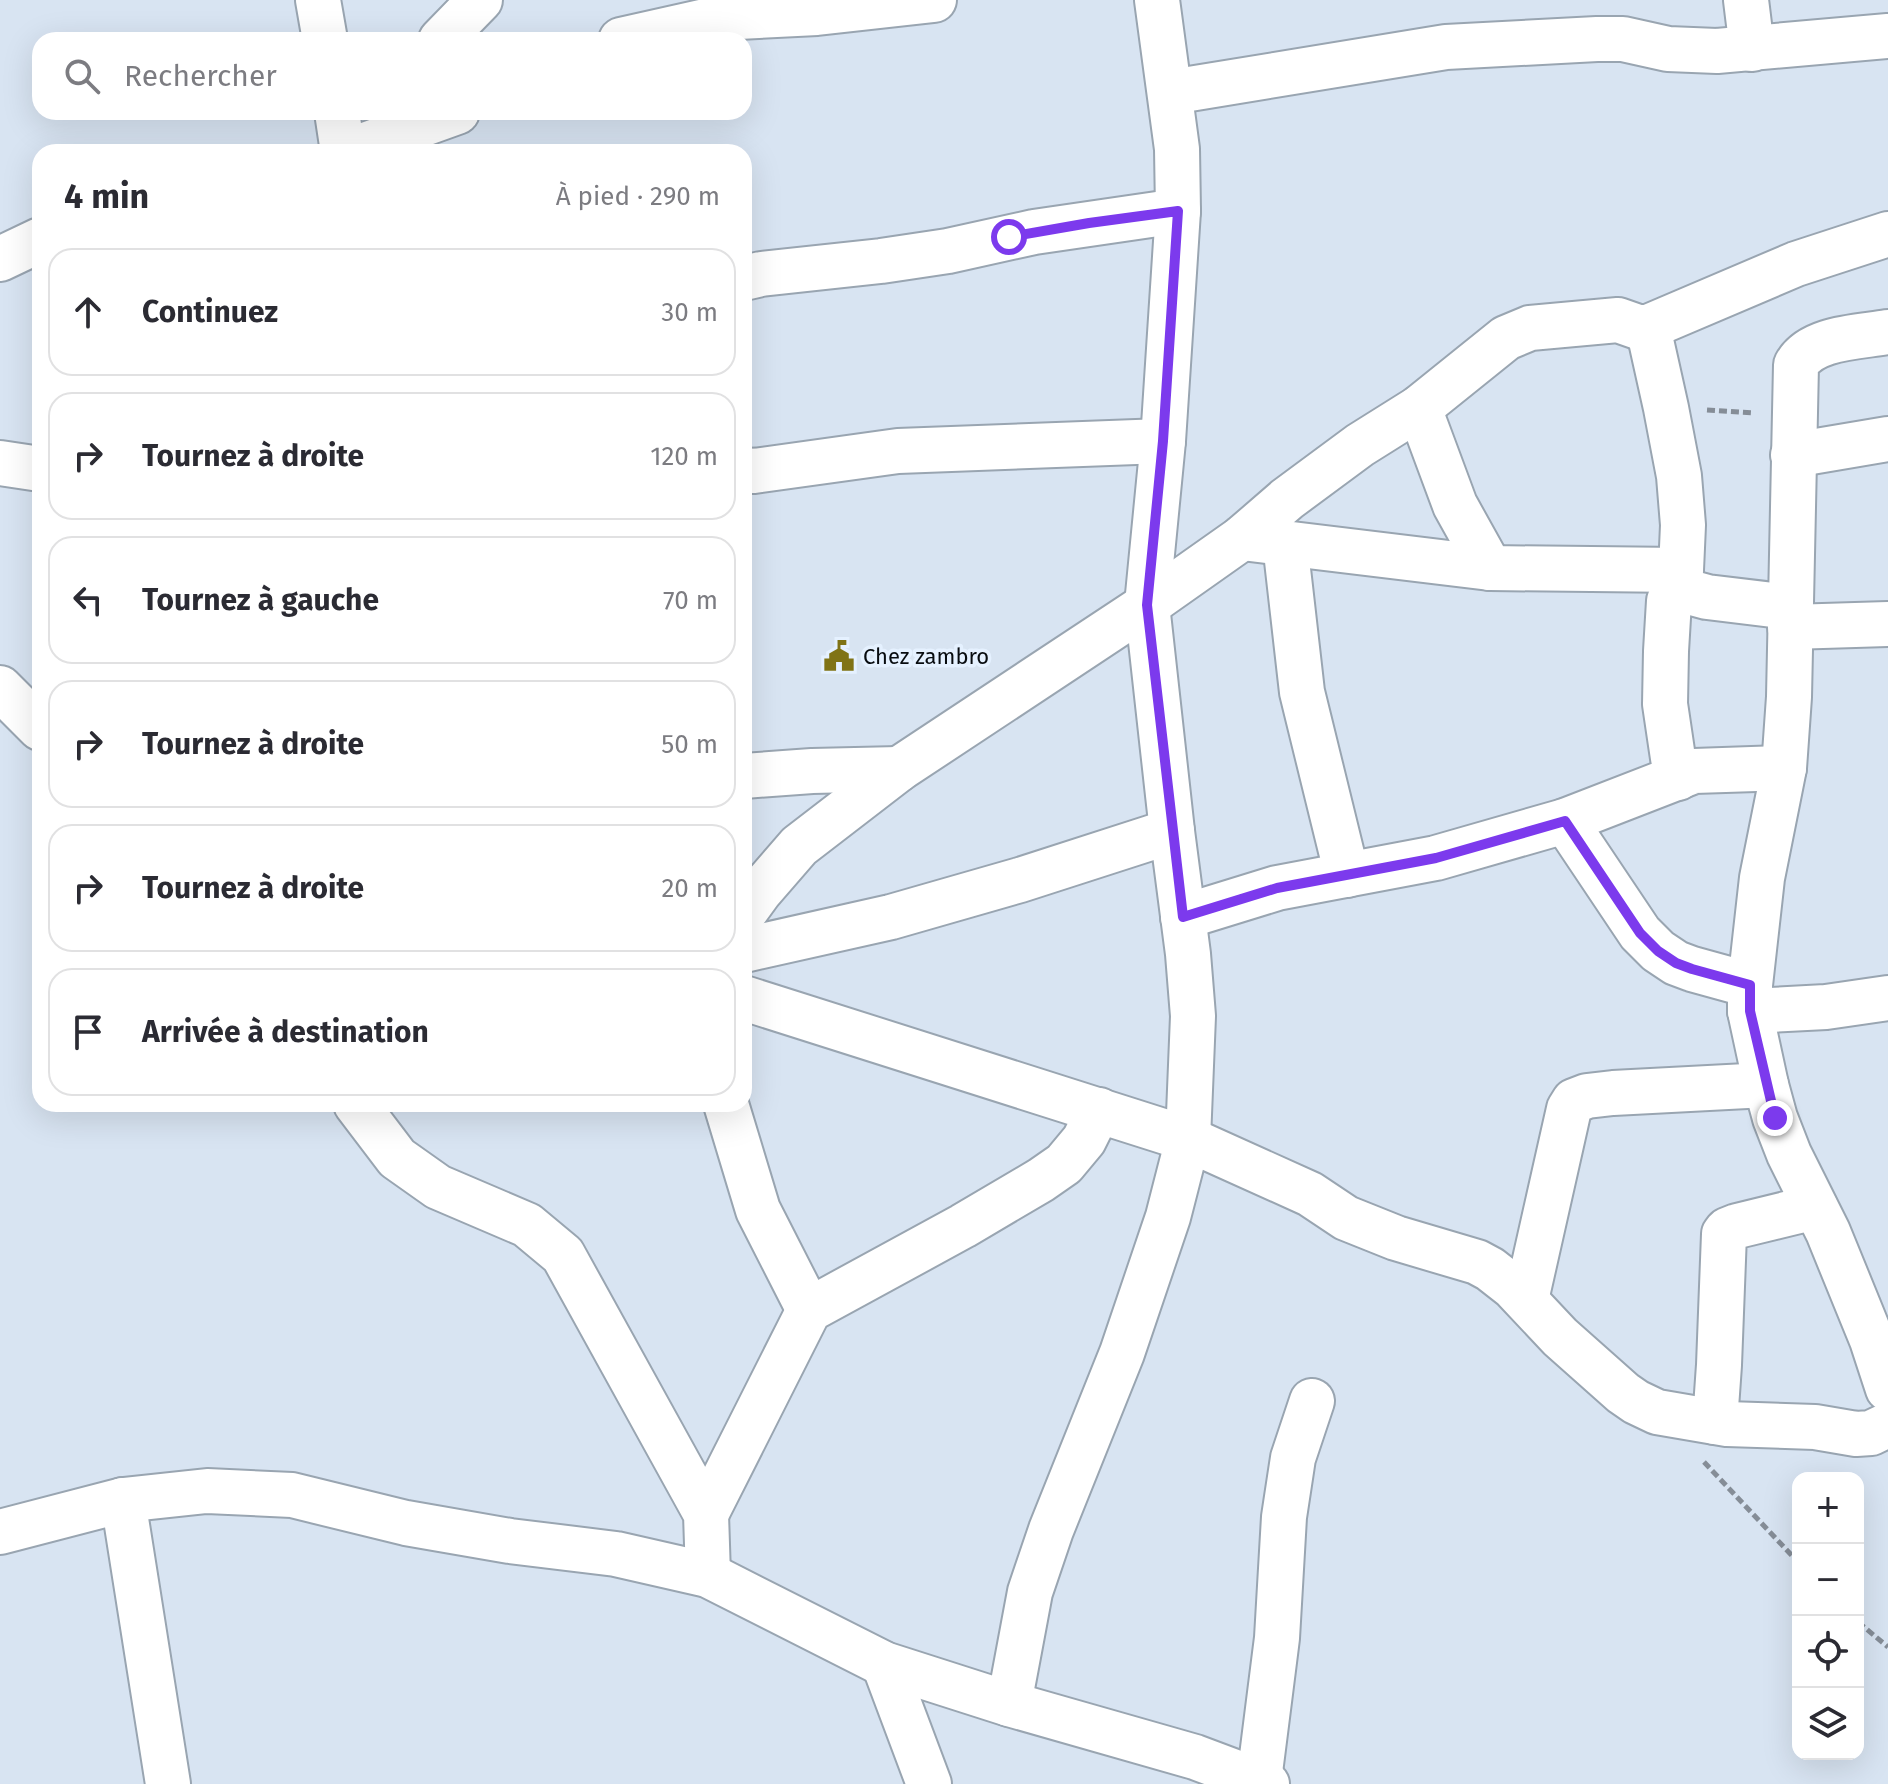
<!DOCTYPE html>
<html lang="fr">
<head>
<meta charset="utf-8">
<style>
	:root { --surface:#fff; --page:#f7f7f7; --text:#2b2b33; --muted:#7c7c81; --line:#e1e1e2 }
	body { margin:0; font-family:"Fira Sans",sans-serif; background:var(--page); color:var(--text) }
	.controls { position:absolute; right:24px; bottom:24px; display:grid; overflow:hidden; border-radius:16px; box-shadow:0 8px 32px #0002 }
	.controls button { width:72px; height:72px; display:grid; place-items:center; padding:0; border:0; border-bottom:2px solid var(--line); background:var(--surface); color:var(--text); font:40px sans-serif }
	.stop { position:absolute; width:24px; height:24px; margin:-18px; border:6px solid #7c3aed; border-radius:50%; background:#fff }
	.stop.end { background:#7c3aed; border-color:#fff; box-shadow:0 2px 8px #0008 }
	.list { margin:0; padding:0; list-style:none }
	h2 { display:flex; justify-content:space-between; align-items:center; height:104px; margin:0; padding:0 32px; font-size:34px }
	h2 small { font-size:26px; font-weight:400; color:var(--muted) }
	.list li { display:grid; grid-template-columns:52px 1fr auto; gap:24px; align-items:center; box-sizing:border-box; height:128px; margin:0 16px 16px; padding:0 16px; border:2px solid var(--line); border-radius:24px }
	.list b { display:block; font-size:30px; white-space:nowrap }
	.list em { font-size:26px; font-style:normal; color:var(--muted) }
	.icon { flex:none; width:44px; height:44px; fill:none; stroke:currentColor; stroke-width:2; stroke-linecap:round; stroke-linejoin:round }
	.map { position:relative; flex:none; width:1888px; height:1784px; overflow:hidden }
	.search { position:absolute; background:var(--surface); box-shadow:0 8px 32px #0002; left:32px; top:32px; width:720px; height:88px; display:flex; align-items:center; gap:20px; box-sizing:border-box; padding:0 28px; border-radius:24px; color:var(--muted); font-size:30px }
	.panel { position:absolute; background:var(--surface); box-shadow:0 8px 32px #0002; left:32px; top:144px; width:720px; height:968px; border-radius:24px }
	.map>svg:first-child { display:block }
	.lines { fill:none; stroke-linecap:round; stroke-linejoin:round }
	.minor-casing { stroke:#99a5b1; stroke-width:48 }
	.path { stroke:#858d97; stroke-width:5; stroke-dasharray:8 4; stroke-linecap:butt }
	.minor { stroke:#fff; stroke-width:44 }
	.route { stroke:#7c3aed; stroke-width:10 }
	.labels { text-anchor:middle; dominant-baseline:central; stroke-width:7; stroke-linejoin:round; paint-order:stroke }
	.poi-label { font-size:22px; fill:#080c10; stroke:#e5f1ff; text-anchor:start }
</style>
</head>
<body>
<div class="map">
<svg width="1888" height="1784" viewBox="0 0 1888 1784">
	<rect width="100%" height="100%" fill="#d8e4f2"/>
	<g class="lines">
		<defs>
			<g id="minor">
				<path d="M 318,0 L 325,40"/>
				<path d="M 1746,0 L 1752,49"/>
				<path d="M 441,40 L 480,0"/>
				<path d="M 621,40 L 719,18 L 817,13 L 934,0"/>
				<path d="M 1171,92 L 1446,47 L 1597,39 L 1623,39 L 1668,49 L 1717,51 L 1888,36"/>
				<path d="M 337,112 L 343,152"/>
				<path d="M 353,152 L 365,145 L 457,112"/>
				<path d="M 0,259 L 40,240"/>
				<path d="M 744,278 L 761,274 L 881,261 L 948,251 L 1034,232 L 1178,211"/>
				<path d="M 1648,327 L 1666,408 L 1679,476 L 1683,525 L 1681,570 L 1669,601 L 1666,651 L 1665,704 L 1673,758 L 1678,778"/>
				<path d="M 1888,332 C 1860,337 1811,337 1796,365 L 1789,697 L 1784,768 L 1762,878 L 1750,985 L 1750,1011 L 1766,1085 L 1775,1118 L 1789,1154 L 1828,1232 L 1872,1340 L 1888,1389"/>
				<path d="M 1419,408 L 1455,505 L 1490,568"/>
				<path d="M 1793,455 L 1888,439"/>
				<path d="M 0,463 L 40,469"/>
				<path d="M 744,470 L 754,471 L 898,451 L 1163,441"/>
				<path d="M 1242,538 L 1490,568 L 1681,570"/>
				<path d="M 1285,543 L 1302,692 L 1347,875"/>
				<path d="M 1674,588 L 1707,597 L 1790,607"/>
				<path d="M 1790,627 L 1888,624"/>
				<path d="M 0,688 L 40,728"/>
				<path d="M 744,776 L 812,771 L 899,769"/>
				<path d="M 1565,821 L 1640,933 L 1658,951 L 1676,963 L 1692,969 L 1750,985"/>
				<path d="M 744,913 L 760,891 L 799,846 L 899,769 L 1147,605 L 1242,538 L 1287,499 L 1360,445 L 1419,408 L 1506,338 L 1530,328 L 1618,320 L 1638,327 L 1648,327 L 1796,264 L 1888,234"/>
				<path d="M 1183,917 L 1277,888 L 1436,858 L 1565,821 L 1694,771 L 1784,768"/>
				<path d="M 744,950 L 891,917 L 1020,880 L 1172,831"/>
				<path d="M 744,998 L 1188,1139 L 1310,1194 L 1346,1218 L 1396,1238 L 1477,1262 L 1490,1269 L 1513,1287 L 1560,1337 L 1623,1393 L 1636,1402 L 1657,1412 L 1727,1424 L 1815,1427 L 1856,1434 L 1871,1433 L 1888,1425"/>
				<path d="M 1750,1011 L 1826,1007 L 1888,998"/>
				<path d="M 356,1104 L 397,1158 L 438,1187 L 527,1225 L 563,1255 L 706,1514 L 708,1575"/>
				<path d="M 726,1104 L 758,1210 L 809,1310"/>
				<path d="M 1526,1300 L 1569,1109 L 1574,1101 L 1587,1096 L 1613,1093 L 1766,1085"/>
				<path d="M 1715,1422 L 1719,1365 L 1724,1234 L 1727,1230 L 1737,1226 L 1815,1207"/>
				<path d="M 123,1500 L 168,1784"/>
				<path d="M 706,1514 L 809,1310 L 963,1226 L 1041,1180 L 1064,1164 L 1084,1140 L 1099,1110"/>
				<path d="M 0,1532 L 123,1500 L 207,1491 L 292,1495 L 406,1523 L 510,1541 L 616,1554 L 708,1575 L 884,1664 L 1009,1704 L 1195,1757 L 1267,1784"/>
				<path d="M 884,1664 L 929,1784"/>
				<path d="M 1009,1704 L 1030,1592 L 1051,1530 L 1122,1353 L 1168,1217 L 1188,1139 L 1193,1016 L 1188,954 L 1172,831 L 1147,605 L 1163,441 L 1178,211 L 1177,149 L 1157,0"/>
				<path d="M 1259,1780 L 1277,1638 L 1284,1517 L 1293,1458 L 1312,1401"/>
			</g>
		</defs>
		<!-- minor casing -->
		<use href="#minor" class="minor-casing"/>
		<!-- path -->
		<g class="path">
			<path d="M 1707,410 L 1753,413"/>
			<path d="M 1704,1462 L 1798,1562"/>
			<path d="M 1858,1622 L 1888,1647"/>
		</g>
		<!-- minor -->
		<use href="#minor" class="minor"/>
	</g>
	<g class="lines">
		<!-- route -->
		<path class="route" d="M 1009,237 L 1089,223 L 1178,211 L 1163,441 L 1147,605 L 1183,917 L 1277,888 L 1436,858 L 1565,821 L 1640,933 L 1658,951 L 1676,963 L 1692,969 L 1750,985 L 1750,1011 L 1775,1118"/>
	</g>
	<!-- icons -->
	<defs>
		<symbol id="civic-bare" viewBox="-9 -9 18 18"><path d="M-.6-6.5H3V-4.5H.6V-3L4-1V1h2V6H-6V1h2V-1L-.6-3ZM-1.2 2.5V6h2.4V2.5Z" fill="#807315" stroke="#e5f1ff" stroke-width="2.5" paint-order="stroke"/></symbol>
	</defs>
	<g fill-rule="evenodd">
		<use href="#civic-bare" x="817" y="634" width="44" height="44"/>
	</g>
	<g class="labels">
		<!-- poi labels -->
		<g class="poi-label">
			<text x="863" y="656">Chez zambro</text>
		</g>
	</g>
</svg>
<div class="controls">
<button>+</button>
<button>−</button>
<button><svg class="icon" aria-label="locate" viewBox="0 0 24 24"><circle cx="12" cy="12" r="6"/><path d="M12 2v4M12 18v4M2 12h4M18 12h4"/></svg></button>
<button><svg class="icon" aria-label="layers" viewBox="0 0 24 24"><path d="M12 4l9 5-9 5-9-5zM3 14l9 5 9-5"/></svg></button>
</div>
<div class="stop" style="left:1009px;top:237px"></div>
<div class="stop end" style="left:1775px;top:1118px"></div>
<div class="search"><svg class="icon" aria-label="search" viewBox="0 0 24 24"><circle cx="10" cy="10" r="6"/><path d="M15 15l6 6"/></svg>Rechercher</div>
<section class="panel">
<h2>4 min<small>À pied · 290 m</small></h2>
<ul class="list">
<li><svg class="icon" aria-label="ahead" viewBox="0 0 24 24"><path d="M12 20V5M6 11l6-6 6 6"/></svg><div><b>Continuez</b></div><em>30 m</em></li>
<li><svg class="icon" aria-label="right" viewBox="0 0 24 24"><path d="M7 20v-9h11M14 6l5 5-5 5"/></svg><div><b>Tournez à droite</b></div><em>120 m</em></li>
<li><svg class="icon" aria-label="left" viewBox="0 0 24 24"><path d="M17 20v-9H6M10 6l-5 5 5 5"/></svg><div><b>Tournez à gauche</b></div><em>70 m</em></li>
<li><svg class="icon" aria-label="right" viewBox="0 0 24 24"><path d="M7 20v-9h11M14 6l5 5-5 5"/></svg><div><b>Tournez à droite</b></div><em>50 m</em></li>
<li><svg class="icon" aria-label="right" viewBox="0 0 24 24"><path d="M7 20v-9h11M14 6l5 5-5 5"/></svg><div><b>Tournez à droite</b></div><em>20 m</em></li>
<li><svg class="icon" aria-label="arrive" viewBox="0 0 24 24"><path d="M6 21V4h12l-3 4 3 4H6"/></svg><div><b>Arrivée à destination</b></div></li>
</ul>
</section>
</div>
</body>
</html>
